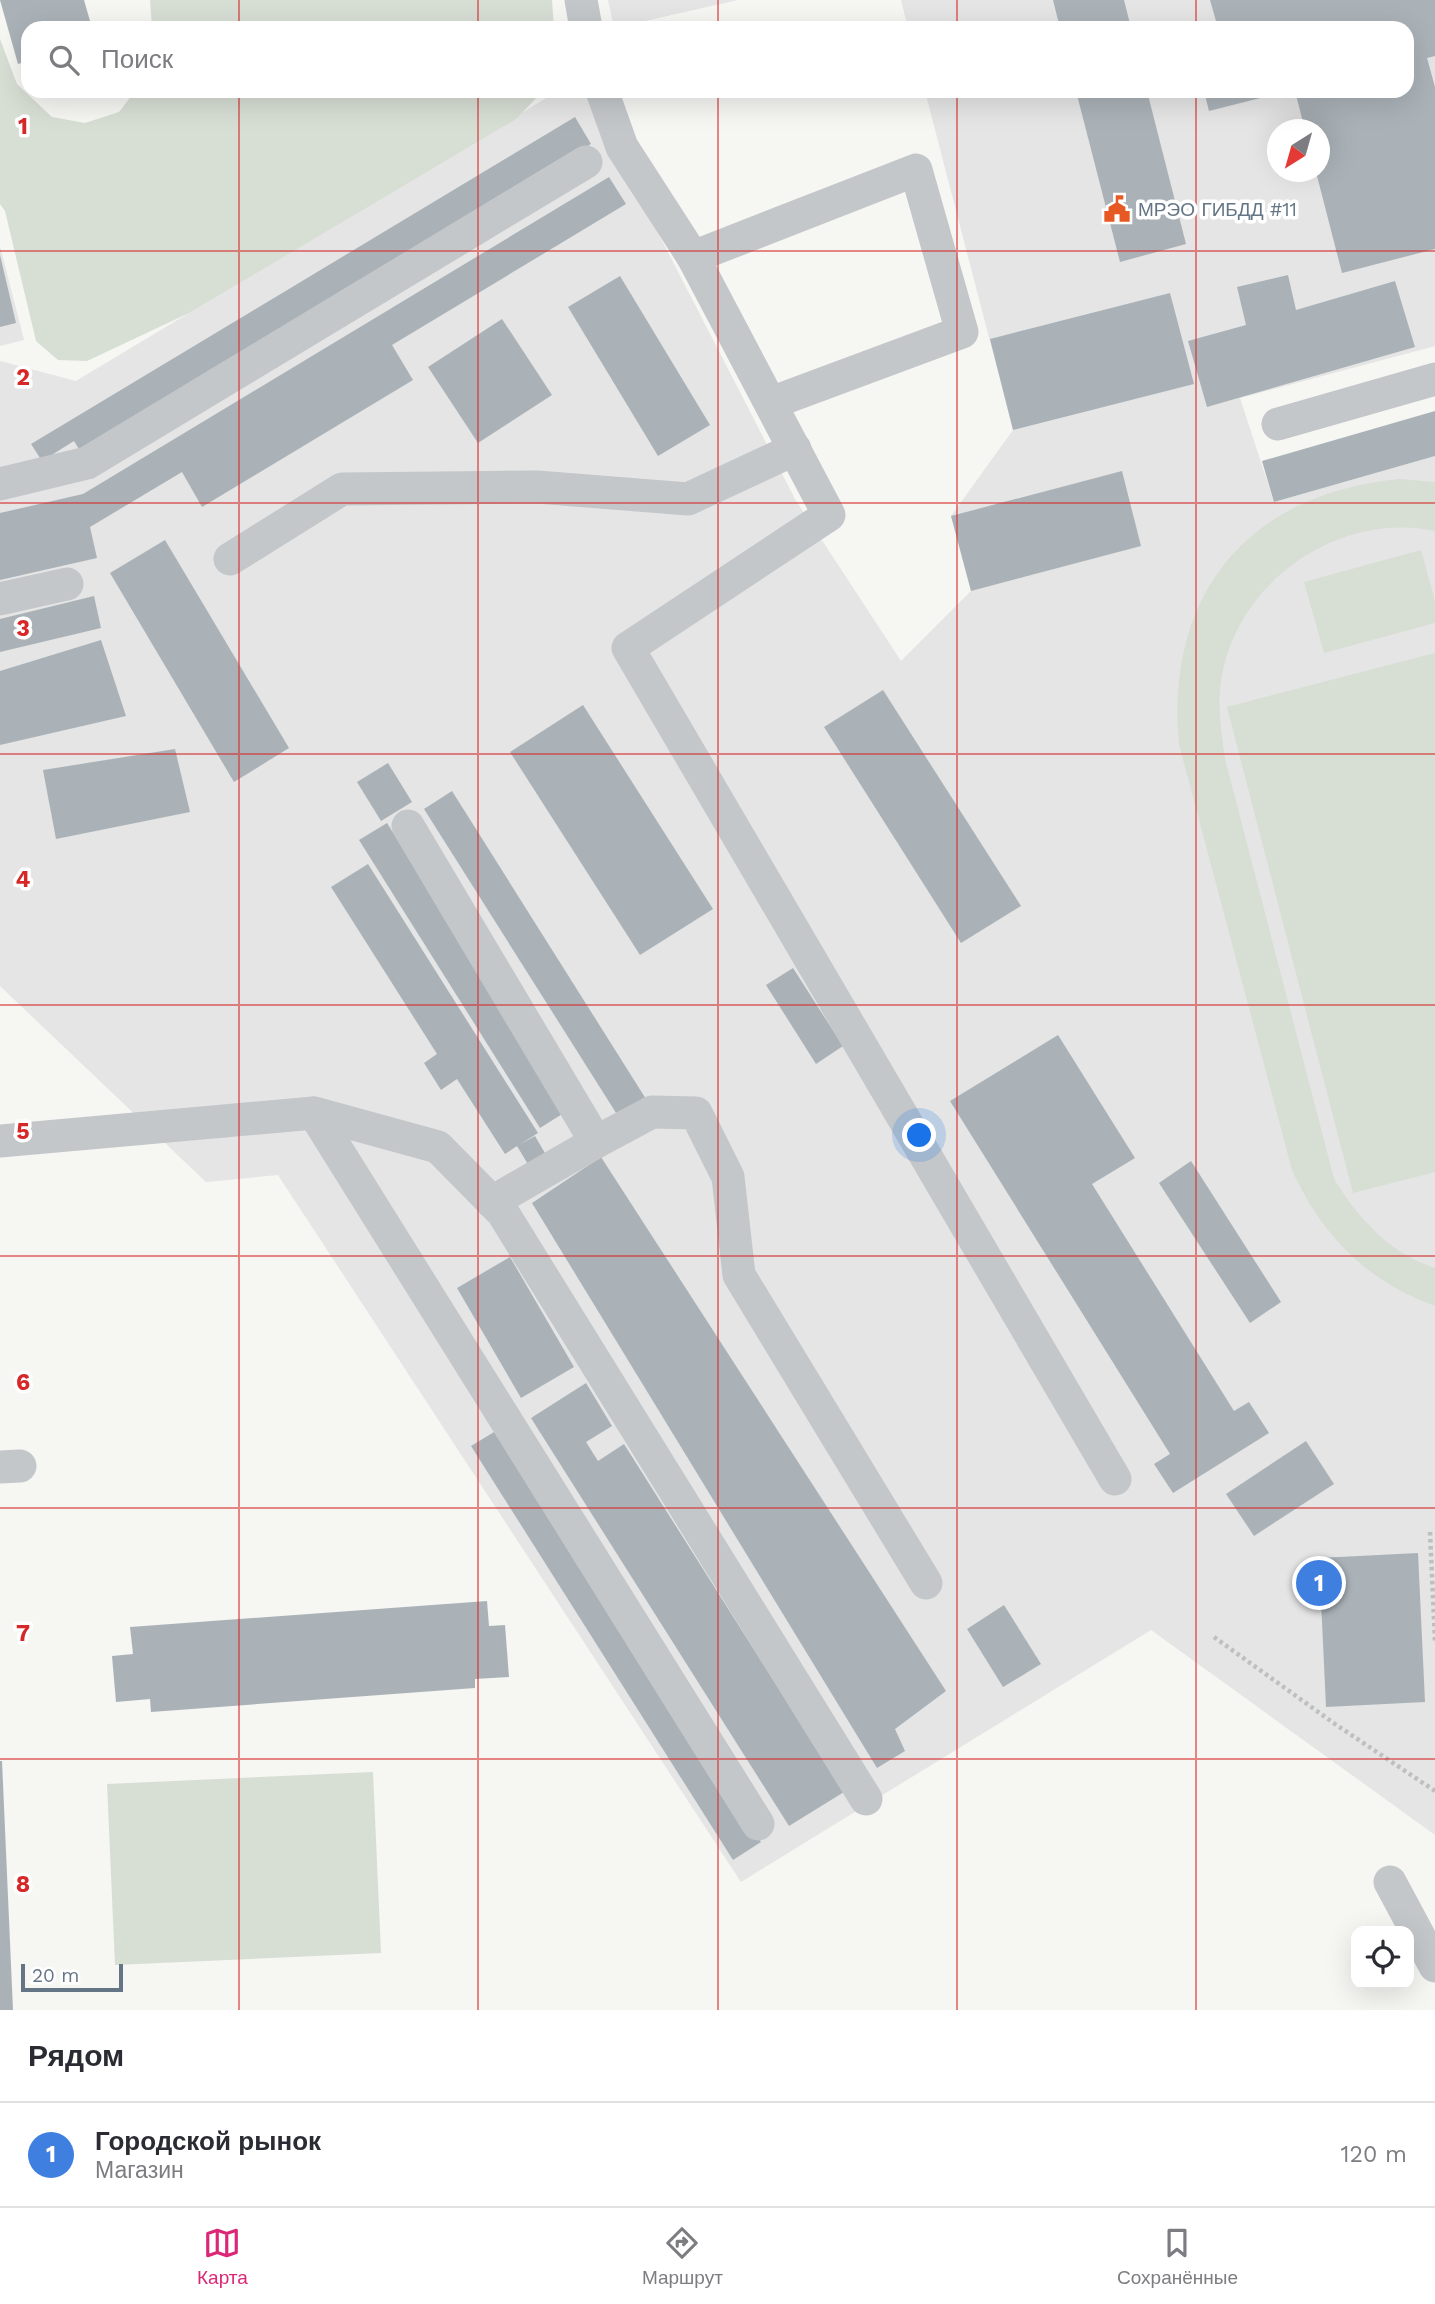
<!DOCTYPE html>
<html lang="ru">
<head>
<meta charset="utf-8">
<style>
	:root { --surface:#fff; --page:#f2f2f3; --text:#2b2b33; --muted:#7c7c81; --line:#e1e1e2; --accent:#db2777 }
	body { margin:0; font-family:"Work Sans",sans-serif; background:var(--page); color:var(--text) }
	.controls { position:absolute; right:21px; bottom:21px; display:grid; overflow:hidden; border-radius:14px; box-shadow:0 7px 28px #0002 }
	.controls button { width:63px; height:63px; display:grid; place-items:center; padding:0; border:0; border-bottom:2px solid var(--line); background:var(--surface); color:var(--text); font:35px sans-serif }
	.compass { position:absolute; left:1267px; top:119px; width:63px; height:63px; border-radius:50%; background:var(--surface); box-shadow:0 7px 28px #0002; rotate:217deg }
	.scale { position:absolute; left:21px; bottom:18px; width:102px; box-sizing:border-box; padding-left:7px; border:4px solid #647585; border-top:0; font-size:19px; line-height:24px; white-space:nowrap; color:#647585; -webkit-text-stroke:5px #fff; paint-order:stroke }
	.you { position:absolute; left:920px; top:1136px; width:24px; height:24px; margin:-18px; border:5px solid #fff; border-radius:50%; background:#1a73e8; box-shadow:0 0 0 10px #1a73e833 }
	.badge { display:grid; place-items:center; width:46px; height:46px; border-radius:50%; background:var(--accent); color:#fff; font-size:23px; font-weight:700 }
	.pin { position:absolute; translate:-50% -50%; border:4px solid #fff; box-shadow:0 2px 7px #0006 }
	.list { margin:0; padding:0; list-style:none }
	h2 { display:flex; justify-content:space-between; align-items:center; height:91px; margin:0; padding:0 28px; font-size:30px }
	h2 small { font-size:23px; font-weight:400; color:var(--muted) }
	.list li { display:grid; grid-template-columns:46px 1fr auto; gap:21px; align-items:center; box-sizing:border-box; height:105px; padding:0 28px; border-top:2px solid var(--line) }
	.list b { display:block; font-size:26px; white-space:nowrap }
	.list p { margin:0; font-size:23px; white-space:nowrap; color:var(--muted) }
	.list em { font-size:23px; font-style:normal; color:var(--muted) }
	.icon { flex:none; width:38px; height:38px; fill:none; stroke:currentColor; stroke-width:2; stroke-linecap:round; stroke-linejoin:round }
	.map { position:relative; flex:none; width:1435px; height:2010px; overflow:hidden }
	.search { position:absolute; background:var(--surface); box-shadow:0 7px 28px #0002; left:21px; right:21px; top:21px; height:77px; display:flex; align-items:center; gap:18px; box-sizing:border-box; padding:0 24px; border-radius:21px; color:var(--muted); font-size:26px }
	.sheet { height:196px; background:var(--surface) }
	nav { display:flex; justify-content:space-around; align-items:center; box-sizing:border-box; height:98px; border-top:2px solid var(--line); background:var(--surface); font-size:19px; color:var(--muted) }
	nav a { display:grid; justify-items:center; gap:4px }
	nav .on { color:var(--accent) }
	.map>svg:first-child { display:block }
	.built { fill:#e4e5e4; fill-rule:evenodd }
	.green { fill:#d7ded4 }
	.building { fill:#aab2b8 }
	.lines { fill:none; stroke-linecap:round; stroke-linejoin:round }
	.path { stroke:#bdbfc1; stroke-width:4.5; stroke-dasharray:3.5 3.5; stroke-linecap:butt }
	.minor { stroke:#c3c7ca; stroke-width:33 }
	.grid { fill:none; stroke:#d62828; stroke-width:2; stroke-opacity:0.55 }
	.labels { text-anchor:middle; dominant-baseline:central; stroke-width:7; stroke-linejoin:round; paint-order:stroke }
	.poi-label { font-size:19px; fill:#647585; stroke:#fff; text-anchor:start }
	.grid-label { font-size:23px; text-anchor:middle; font-weight:bold; fill:#d62828; stroke:#fff; stroke-width:7; stroke-linejoin:round; paint-order:stroke }
</style>
</head>
<body>
<div class="map">
<svg width="1435" height="2010" viewBox="0 0 1435 2010">
	<rect width="100%" height="100%" fill="#f6f6f3"/>
	<!-- built -->
	<g class="built">
		<path d="M 608,0 L 738,0 L 614,28 Z"/>
		<path d="M 901,0 L 1435,0 L 1435,346 L 1240,398 L 1274,502 L 1435,456 L 1435,1835 L 1151,1630 L 741,1882 L 278,1175 L 206,1182 L 0,986 L 0,361 L 76,381 L 558,91 L 585,91 L 795,499 L 901,661 L 971,591 L 951,516 L 1013,430 L 925,91 L 1407,91 L 1407,28 L 908,28 ZM 1278,130 L 1320,130 L 1320,172 L 1278,172 Z"/>
		<path d="M 0,246 L 24,340 L 0,346 Z"/>
	</g>
	<!-- green -->
	<g class="green">
		<path d="M 150,0 L 552,0 L 554,28 L 152,28 Z"/>
		<path d="M 0,39 L 17,84 L 52,117 L 85,123 L 119,112 L 135,91 L 543,91 L 516,119 L 189,313 L 87,361 L 58,360 L 36,341 L 5,211 L 0,204 Z"/>
		<path d="M 1400,479 L 1435,482 L 1435,531 C 1335,510 1229,587 1220,690 C 1218,713 1222,736 1225,759 L 1334,1179 C 1358,1218 1390,1254 1435,1268 L 1435,1306 C 1367,1281 1322,1236 1292,1170 L 1179,744 C 1165,593 1249,493 1400,479 Z"/>
		<path d="M 1421,550 L 1435,601 L 1435,623 L 1324,653 L 1304,582 Z"/>
		<path d="M 1435,653 L 1435,1172 L 1353,1193 L 1227,707 Z"/>
		<path d="M 373,1772 L 381,1953 L 115,1965 L 107,1784 Z"/>
	</g>
	<!-- building -->
	<g class="building">
		<path d="M 0,0 L 84,0 L 92,28 L 28,28 L 28,61 L 18,64 Z"/>
		<path d="M 1053,0 L 1124,0 L 1131,28 L 1060,28 Z"/>
		<path d="M 1210,0 L 1435,0 L 1435,56 L 1427,58 L 1435,87 L 1435,249 L 1342,273 L 1316,172 L 1320,172 L 1320,130 L 1305,130 L 1295,91 L 1407,91 L 1407,28 L 1218,28 Z"/>
		<path d="M 1076,91 L 1147,91 L 1186,244 L 1120,262 Z"/>
		<path d="M 1204,91 L 1284,91 L 1284,92 L 1209,111 Z"/>
		<path d="M 575,117 L 591,144 L 80,451 L 74,441 L 42,461 L 31,444 Z"/>
		<path d="M 609,177 L 626,204 L 392,345 L 413,380 L 202,507 L 182,472 L 90,527 L 97,558 L 0,580 L 0,513 L 83,494 Z"/>
		<path d="M 0,255 L 16,323 L 0,327 Z"/>
		<path d="M 1288,275 L 1296,310 L 1395,281 L 1415,347 L 1207,407 L 1188,341 L 1246,325 L 1237,287 Z"/>
		<path d="M 620,276 L 710,425 L 658,456 L 568,307 Z"/>
		<path d="M 1170,293 L 1194,384 L 1013,430 L 990,339 Z"/>
		<path d="M 502,319 L 552,395 L 478,443 L 428,367 Z"/>
		<path d="M 1435,411 L 1435,456 L 1274,502 L 1262,461 Z"/>
		<path d="M 1122,471 L 1141,546 L 971,591 L 951,516 Z"/>
		<path d="M 165,540 L 289,748 L 234,782 L 110,573 Z"/>
		<path d="M 94,596 L 101,628 L 0,652 L 0,619 Z"/>
		<path d="M 101,640 L 126,716 L 0,745 L 0,671 Z"/>
		<path d="M 883,690 L 1021,906 L 961,943 L 824,727 Z"/>
		<path d="M 583,705 L 713,909 L 640,955 L 510,752 Z"/>
		<path d="M 175,749 L 190,812 L 56,839 L 43,770 Z"/>
		<path d="M 388,763 L 412,802 L 381,821 L 357,782 Z"/>
		<path d="M 452,791 L 646,1099 L 618,1116 L 424,809 Z"/>
		<path d="M 387,823 L 567,1111 L 540,1128 L 359,840 Z"/>
		<path d="M 368,864 L 538,1133 L 519,1145 L 535,1136 L 549,1160 L 532,1171 L 517,1146 L 505,1154 L 457,1079 L 441,1090 L 424,1063 L 437,1054 L 331,887 Z"/>
		<path d="M 793,968 L 843,1046 L 816,1064 L 766,985 Z"/>
		<path d="M 1058,1035 L 1135,1158 L 1092,1184 L 1234,1411 L 1249,1402 L 1269,1433 L 1173,1493 L 1154,1464 L 1170,1454 L 950,1101 Z"/>
		<path d="M 601,1157 L 946,1691 L 895,1729 L 905,1751 L 877,1768 L 532,1203 Z"/>
		<path d="M 1191,1161 L 1281,1302 L 1250,1323 L 1159,1183 Z"/>
		<path d="M 510,1257 L 574,1367 L 521,1398 L 457,1288 Z"/>
		<path d="M 586,1383 L 612,1426 L 586,1442 L 598,1461 L 624,1444 L 844,1792 L 789,1826 L 531,1418 Z"/>
		<path d="M 499,1429 L 761,1842 L 733,1860 L 471,1446 Z"/>
		<path d="M 1306,1441 L 1334,1484 L 1254,1536 L 1226,1494 Z"/>
		<path d="M 1418,1553 L 1425,1702 L 1326,1707 L 1319,1558 Z"/>
		<path d="M 487,1601 L 489,1626 L 505,1625 L 509,1677 L 475,1679 L 475,1688 L 151,1712 L 150,1699 L 116,1702 L 112,1656 L 133,1654 L 130,1627 Z"/>
		<path d="M 1004,1605 L 1041,1664 L 1003,1687 L 967,1629 Z"/>
		<path d="M 0,1761 L 2,1761 L 13,2010 L 0,2010 Z"/>
	</g>
	<g class="lines">
		<!-- path -->
		<g class="path">
			<path d="M 1430,1532 L 1435,1641"/>
			<path d="M 1214,1637 L 1335,1724 L 1435,1791"/>
		</g>
		<!-- minor -->
		<g class="minor">
			<path d="M 581,0 L 586,28"/>
			<path d="M 602,91 L 622,147 L 693,257 L 829,515 L 628,648 L 1115,1479"/>
			<path d="M 693,257 L 916,170 L 962,332 L 771,403"/>
			<path d="M 1278,424 L 1435,379"/>
			<path d="M 0,484 L 87,463 L 586,162"/>
			<path d="M 230,559 L 342,489 L 537,487 L 688,499 L 795,449"/>
			<path d="M 0,599 L 67,584"/>
			<path d="M 408,826 L 596,1142 L 492,1202"/>
			<path d="M 314,1113 L 758,1824"/>
			<path d="M 0,1141 L 314,1113 L 438,1147 L 503,1213 L 866,1799"/>
			<path d="M 596,1142 L 652,1112 L 696,1113 L 728,1177 L 739,1275 L 926,1583"/>
			<path d="M 0,1467 L 20,1466"/>
			<path d="M 1390,1882 L 1435,1966"/>
		</g>
	</g>
	<!-- grid -->
	<path class="grid" d="M 239,0 L 239,28M 478,0 L 478,28M 718,0 L 718,28M 957,0 L 957,28M 1196,0 L 1196,28M 239,91 L 239,2010M 478,91 L 478,2010M 718,91 L 718,2010M 957,91 L 957,2010M 1196,91 L 1196,2010M 0,251 L 1435,251M 0,503 L 1435,503M 0,754 L 1435,754M 0,1005 L 1435,1005M 0,1256 L 1435,1256M 0,1508 L 1435,1508M 0,1759 L 1435,1759"/>
	<!-- icons -->
	<defs>
		<symbol id="civic-bare" viewBox="-9 -9 18 18"><path d="M-.6-6.5H3V-4.5H.6V-3L4-1V1h2V6H-6V1h2V-1L-.6-3ZM-1.2 2.5V6h2.4V2.5Z" fill="#e75922" stroke="#fff" stroke-width="2.5" paint-order="stroke"/></symbol>
	</defs>
	<g fill-rule="evenodd">
		<use href="#civic-bare" x="1098" y="190" width="38" height="38"/>
	</g>
	<g class="labels">
		<!-- poi labels -->
		<g class="poi-label">
			<text x="1138" y="209">МРЭО ГИБДД #11</text>
		</g>
	</g>
	<g class="grid-label">
		<text x="23" y="134">1</text>
		<text x="23" y="385">2</text>
		<text x="23" y="636">3</text>
		<text x="23" y="887">4</text>
		<text x="23" y="1139">5</text>
		<text x="23" y="1390">6</text>
		<text x="23" y="1641">7</text>
		<text x="23" y="1892">8</text>
	</g>
</svg>
<div class="controls">
<button><svg class="icon" aria-label="locate" viewBox="0 0 24 24"><circle cx="12" cy="12" r="6"/><path d="M12 2v4M12 18v4M2 12h4M18 12h4"/></svg></button>
</div>
<svg class="compass" viewBox="-18 -18 36 36"><path d="M0-13l5 13h-10z" fill="#e53935"/><path d="M0 13l5-13h-10z" fill="#7c7c81"/></svg>
<div class="scale">20 m</div>
<div class="you"></div>
<div class="pin badge" style="left:1319px;top:1583px;background:#3f7fe0">1</div>
<div class="search"><svg class="icon" aria-label="search" viewBox="0 0 24 24"><circle cx="10" cy="10" r="6"/><path d="M15 15l6 6"/></svg>Поиск</div>
</div>
<section class="sheet">
<h2>Рядом<small></small></h2>
<ul class="list">
<li><span class="badge" style="background:#3f7fe0">1</span><div><b>Городской рынок</b><p>Магазин</p></div><em>120 m</em></li>
</ul>
</section>
<nav>
<a class="on"><svg class="icon" aria-label="map" viewBox="0 0 24 24"><path d="M3 6l6-2 6 2 6-2v14l-6 2-6-2-6 2zM9 4v14M15 6v14"/></svg>Карта</a>
<a><svg class="icon" aria-label="directions" viewBox="0 0 24 24"><path d="M12 3l9 9-9 9-9-9zM9 14v-3h6M13 9l2 2-2 2"/></svg>Маршрут</a>
<a><svg class="icon" aria-label="saved" viewBox="0 0 24 24"><path d="M7 4h10v16l-5-4-5 4z"/></svg>Сохранённые</a>
</nav>
</body>
</html>
